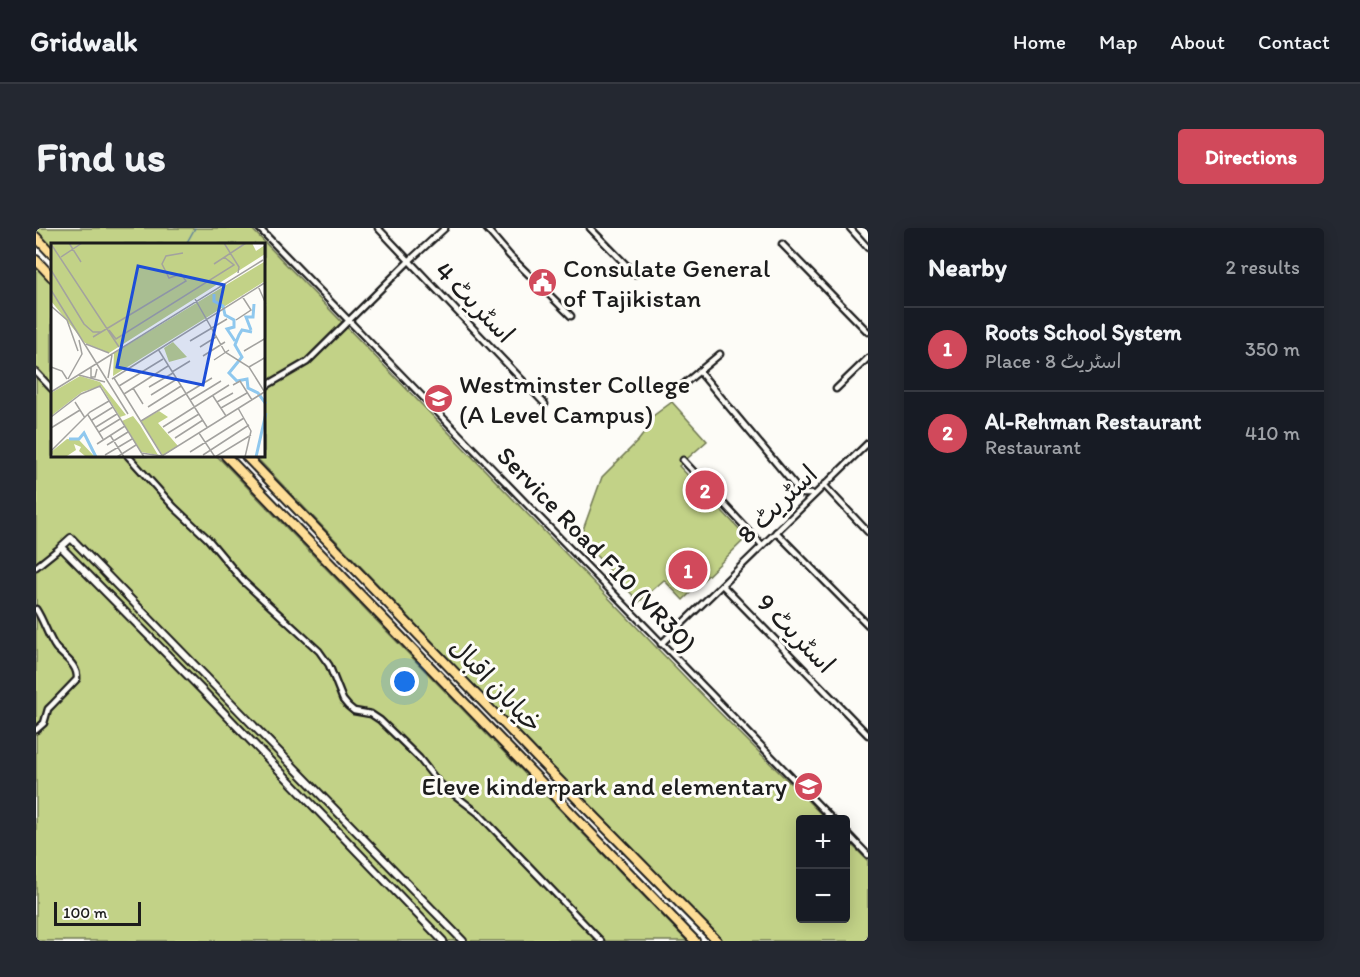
<!DOCTYPE html>
<html lang="en">
<head>
<meta charset="utf-8">
<style>
	:root { --surface:#171b24; --page:#242831; --text:#f1f3f6; --muted:#9ea1a6; --line:#363941; --accent:#d1495b }
	body { margin:0; font-family:Itim,"Playpen Sans Arabic",sans-serif; background:var(--page); color:var(--text) }
	.controls { position:absolute; right:18px; bottom:18px; display:grid; overflow:hidden; border-radius:6px; box-shadow:0 3px 15px #0003 }
	.controls button { width:54px; height:54px; display:grid; place-items:center; padding:0; border:0; border-bottom:2px solid var(--line); background:var(--surface); color:var(--text); font:30px sans-serif }
	.scale { position:absolute; left:18px; bottom:15px; width:87px; box-sizing:border-box; padding-left:6px; border:3px solid #1c1c1c; border-top:0; font-size:16px; line-height:21px; white-space:nowrap; color:#1c1c1c; -webkit-text-stroke:4px #fdfcf7; paint-order:stroke }
	.you { position:absolute; left:369px; top:454px; width:21px; height:21px; margin:-15px; border:4px solid #fff; border-radius:50%; background:#1a73e8; box-shadow:0 0 0 9px #1a73e833 }
	.badge { display:grid; place-items:center; width:39px; height:39px; border-radius:50%; background:var(--accent); color:#fff; font-size:20px; font-weight:700 }
	.pin { position:absolute; translate:-50% -50%; border:3px solid #fff; box-shadow:0 2px 6px #0006 }
	.list { margin:0; padding:0; list-style:none }
	h2 { display:flex; justify-content:space-between; align-items:center; height:78px; margin:0; padding:0 24px; font-size:26px }
	h2 small { font-size:20px; font-weight:400; color:var(--muted) }
	.list li { display:grid; grid-template-columns:39px 1fr auto; gap:18px; align-items:center; box-sizing:border-box; height:84px; padding:0 24px; border-top:2px solid var(--line) }
	.list b { display:block; font-size:22px; white-space:nowrap }
	.list p { margin:0; font-size:20px; white-space:nowrap; color:var(--muted) }
	.list em { font-size:20px; font-style:normal; color:var(--muted) }
	.map { position:relative; flex:none; width:832px; height:713px; overflow:hidden; border-radius:6px }
	header { display:flex; align-items:center; gap:36px; box-sizing:border-box; height:84px; padding:0 30px; background:var(--surface); border-bottom:2px solid var(--line) }
	header strong { font-size:28px }
	nav { display:flex; gap:33px; margin-inline-start:auto; font-size:21px }
	.intro { display:flex; align-items:center; justify-content:space-between; box-sizing:border-box; height:144px; padding:0 36px }
	h1 { margin:0; font-size:42px }
	.button { padding:15px 27px; border-radius:6px; background:var(--accent); color:#fff; font-size:21px; font-weight:700 }
	main { display:flex; gap:36px; padding:0 36px }
	aside { flex:1; background:var(--surface); border-radius:6px; box-shadow:0 3px 15px #0003 }
	.map>svg:first-child { display:block }
	.green { fill:#c2d287; stroke:#6f7752; stroke-width:1.5 }
	.lines { fill:none; stroke-linecap:round; stroke-linejoin:round }
	.stream { stroke:#61839a; stroke-width:1.5 }
	.minor-casing { stroke:#1c1c1c; stroke-width:9 }
	.tertiary-casing { stroke:#1c1c1c; stroke-width:10 }
	.primary-casing { stroke:#1c1c1c; stroke-width:12 }
	.minor { stroke:#fdfcf7; stroke-width:4.5 }
	.tertiary { stroke:#fdfcf7; stroke-width:6 }
	.primary { stroke:#fedd96; stroke-width:8 }
	.labels { text-anchor:middle; dominant-baseline:central; stroke-width:6; stroke-linejoin:round; paint-order:stroke }
	.poi-label { font-size:26px; fill:#1c1c1c; stroke:#fdfcf7; text-anchor:start }
	.street-label { font-size:26px; fill:#1c1c1c; stroke:#fdfcf7 }
	.inset-river { fill:none; stroke:#8fc8ee; stroke-width:3 }
	.inset-road { fill:none; stroke:#a3a29f; stroke-width:1.5 }
	.view { fill:#1d4ed8; fill-opacity:0.15; stroke:#1d4ed8; stroke-width:3 }
	.inset-edge { fill:none; stroke:#1c1c1c; stroke-width:3 }
</style>
</head>
<body>
<header>
<strong>Gridwalk</strong>
<nav><a>Home</a><a>Map</a><a>About</a><a>Contact</a></nav>
</header>
<div class="intro"><h1>Find us</h1><a class="button">Directions</a></div>
<main>
<div class="map">
<svg width="832" height="713" viewBox="0 0 832 713">
	<rect width="100%" height="100%" fill="#fdfcf7"/>
	<filter id="ink" filterUnits="userSpaceOnUse"><feTurbulence type="fractalNoise" baseFrequency=".0167" numOctaves="2"/><feDisplacementMap in="SourceGraphic" scale="12" xChannelSelector="R" yChannelSelector="G"/><feConvolveMatrix kernelMatrix="1 2 1 2 8 2 1 2 1" color-interpolation-filters="sRGB"/></filter>
	<g filter="url(#ink)">
		<!-- green -->
		<g class="green">
			<path d="M 0,0 L 215,0 L 679,480 L 790,591 L 764,592 L 764,690 L 810,690 L 810,611 L 832,633 L 832,713 L 683,713 L 219,228 L 228,228 L 228,16 L 16,16 L 16,20 L 0,3 Z"/>
			<path d="M 0,37 L 16,54 L 16,228 L 181,228 L 651,713 L 0,713 Z"/>
			<path d="M 636,174 L 671,213 L 643,238 L 711,309 L 647,372 L 628,352 L 603,374 L 544,310 L 566,249 L 602,213 L 612,200 L 617,188 Z"/>
		</g>
		<g class="lines">
			<!-- stream -->
			<path class="stream" d="M 150,16 L 159,0"/>
			<defs>
				<g id="minor">
					<path d="M 223,0 L 797,592"/>
					<path d="M 342,0 L 509,176"/>
					<path d="M 450,0 L 474,28 L 535,88"/>
					<path d="M 554,0 L 599,46"/>
					<path d="M 814,0 L 832,20"/>
					<path d="M 746,16 L 832,104"/>
					<path d="M 663,143 L 766,266 L 777,266"/>
					<path d="M 0,144 L 16,161"/>
					<path d="M 228,159 L 271,134 L 373,33 L 409,0"/>
					<path d="M 643,160 L 684,126"/>
					<path d="M 800,161 L 832,130"/>
					<path d="M 92,228 L 138,279 L 172,311 L 207,353 L 283,423 L 293,437 L 307,472 L 312,478 L 318,483 L 335,486 L 344,492 L 383,530 L 402,554 L 442,585 L 565,713"/>
					<path d="M 647,232 L 726,317"/>
					<path d="M 788,257 L 832,304"/>
					<path d="M 740,304 L 832,397"/>
					<path d="M 0,339 L 25,319"/>
					<path d="M 686,357 L 832,507"/>
					<path d="M 0,381 C 8,393 12,409 20,420 C 29,430 42,437 41,451 L 17,476 L 12,481 L 8,495 L 0,502"/>
					<path d="M 625,416 L 832,215"/>
					<path d="M 810,604 L 832,627"/>
				</g>
				<path id="tertiary" d="M 407,713 L 168,464 L 25,319 L 35,310 L 427,713"/>
				<g id="primary">
					<path d="M 0,9 L 16,26"/>
					<path d="M 0,32 L 16,49"/>
					<path d="M 190,228 L 659,713"/>
					<path d="M 210,228 L 505,534 L 681,713"/>
				</g>
			</defs>
			<!-- minor casing -->
			<use href="#minor" class="minor-casing"/>
			<!-- tertiary casing -->
			<use href="#tertiary" class="tertiary-casing"/>
			<!-- primary casing -->
			<use href="#primary" class="primary-casing"/>
			<!-- minor -->
			<use href="#minor" class="minor"/>
			<!-- tertiary -->
			<use href="#tertiary" class="tertiary"/>
			<!-- primary -->
			<use href="#primary" class="primary"/>
		</g>
	</g>
	<!-- icons -->
	<defs>
		<symbol id="civic-disc" viewBox="-11 -11 22 22"><circle r="9.5" fill="#d1495b" stroke="#fdfcf7"/><path d="M-.6-6.5H3V-4.5H.6V-3L4-1V1h2V6H-6V1h2V-1L-.6-3ZM-1.2 2.5V6h2.4V2.5Z" fill="#fff"/></symbol>
		<symbol id="university-disc" viewBox="-11 -11 22 22"><circle r="9.5" fill="#d1495b" stroke="#fdfcf7"/><path d="M0-5L7-2L0 1L-7-2ZM-4 1L0 2.5L4 1V4Q0 6-4 4Z" fill="#fff"/></symbol>
		<symbol id="school-disc" viewBox="-11 -11 22 22"><circle r="9.5" fill="#d1495b" stroke="#fdfcf7"/><path d="M0-5L7-2L0 1L-7-2ZM-4 1L0 2.5L4 1V4Q0 6-4 4Z" fill="#fff"/></symbol>
	</defs>
	<g fill-rule="evenodd">
		<use href="#civic-disc" x="490" y="38" width="33" height="33"/>
		<use href="#university-disc" x="386" y="154" width="33" height="33"/>
		<use href="#school-disc" x="756" y="542" width="33" height="33"/>
	</g>
	<g class="labels">
		<!-- poi labels -->
		<g class="poi-label">
			<text x="527" y="40">Consulate General<tspan x="527" dy="30">of Tajikistan</tspan></text>
			<text x="423" y="156">Westminster College<tspan x="423" dy="30">(A Level Campus)</tspan></text>
			<text x="751" y="558" text-anchor="end">Eleve kinderpark and elementary</text>
		</g>
		<!-- street labels -->
		<g class="street-label">
			<text transform="translate(439 74) rotate(46)">اسٹریٹ 4</text>
			<text transform="translate(741 276) rotate(-44)">اسٹریٹ 8</text>
			<text transform="translate(561 321) rotate(46)">Service Road F10 (VR30)</text>
			<text transform="translate(760 405) rotate(46)">اسٹریٹ 9</text>
			<text transform="translate(460 457) rotate(46)">خیابان اقبال</text>
		</g>
	</g>
	<!-- overview -->
	<g transform="translate(15 15)">
		<rect width="214" height="214" fill="#fdfcf7"/>
		<path d="M 0,0 L 201,0 L 205,8 L 214,2 L 214,11 L 58,110 L 34,100 L 0,58 ZM 213,19 L 214,38 L 62,133 L 63,110 ZM 122,99 L 136,114 L 118,119 L 113,105 ZM 29,133 L 49,139 L 75,172 L 69,174 L 50,143 L 31,149 L 0,173 L 0,150 ZM 108,168 L 117,174 L 107,180 L 127,203 L 112,213 L 90,178 ZM 82,173 L 89,182 L 107,212 L 90,209 L 71,178 ZM 16,196 L 28,197 L 44,214 L 34,213 L 28,208 L 30,204 L 23,201 L 25,207 L 16,213 L 19,214 L 3,214 L 0,209 Z" fill="#c2d287"/>
		<path class="inset-river" d="M 163,51 L 163,58 L 172,63 L 174,72 L 183,77 L 183,84 L 176,86 L 184,98M 200,87 L 195,74 L 202,74 L 203,61M 201,89 L 191,87 L 188,92 L 184,102 L 191,114 L 178,130 L 186,138 L 196,136 L 197,145 L 207,150 L 215,161M 18,196 L 28,196 L 33,190 L 45,214M 205,214 L 215,170"/>
		<path class="inset-road" d="M 18,0 L 30,19M 173,0 L 188,24 L 187,30M 0,1 L 68,104M 10,14 L 31,0M 163,21 L 195,0M 0,27 L 33,81 L 42,89 L 51,89M 207,43 L 215,61M 0,47 L 77,171M 144,56 L 174,109 L 198,124 L 213,148M 0,63 L 16,77 L 27,108M 185,77 L 200,67 L 191,53M 58,87 L 65,96 L 183,22 L 173,14M 42,94 L 135,38 L 130,31 L 118,35 L 111,21 L 115,13 L 132,10M 139,98 L 176,76M 35,101 L 58,110M 149,104 L 165,94M 107,106 L 156,184M 193,108 L 215,95M 152,113 L 174,99M 163,117 L 178,107M 0,124 L 11,128 L 16,136M 40,124 L 40,134 L 44,134 L 46,126M 198,124 L 215,114M 121,129 L 139,118M 28,132 L 54,139M 57,135 L 61,112M 63,135 L 112,214M 17,136 L 31,111 L 28,97M 61,136 L 215,39M 182,142 L 189,138 L 201,157M 68,143 L 112,116M 98,144 L 122,130M 82,145 L 92,161M 0,149 L 212,17M 73,151 L 117,123M 100,152 L 126,136M 162,153 L 175,173M 139,157 L 170,138M 24,159 L 34,175M 166,159 L 182,150M 97,164 L 130,143M 170,165 L 196,150M 187,165 L 200,188 L 194,214M 37,172 L 52,196M 0,174 L 30,151 L 49,143 L 93,214M 41,177 L 62,164M 90,178 L 161,135M 45,184 L 66,171M 112,184 L 178,142M 0,185 L 29,167M 48,189 L 69,176M 117,190 L 148,171M 148,190 L 164,214 L 200,192M 59,192 L 73,214M 124,195 L 152,177M 46,201 L 74,183M 56,202 L 77,189M 0,208 L 39,169 L 58,158M 139,209 L 193,175M 90,210 L 111,213 L 215,148M 54,212 L 81,196M 152,212 L 198,182M 66,214 L 85,202"/>
		<path class="view" d="M 87,23 L 173,42 L 152,142 L 66,124 Z"/>
		<rect width="214" height="214" class="inset-edge"/>
	</g>
</svg>
<div class="controls">
<button>+</button>
<button>−</button>
</div>
<div class="scale">100 m</div>
<div class="you"></div>
<div class="pin badge" style="left:652px;top:342px">1</div>
<div class="pin badge" style="left:669px;top:262px">2</div>
</div>
<aside>
<h2>Nearby<small>2 results</small></h2>
<ul class="list">
<li><span class="badge">1</span><div><b>Roots School System</b><p>Place · اسٹریٹ 8</p></div><em>350 m</em></li>
<li><span class="badge">2</span><div><b>Al-Rehman Restaurant</b><p>Restaurant</p></div><em>410 m</em></li>
</ul>
</aside>
</main>
</body>
</html>
